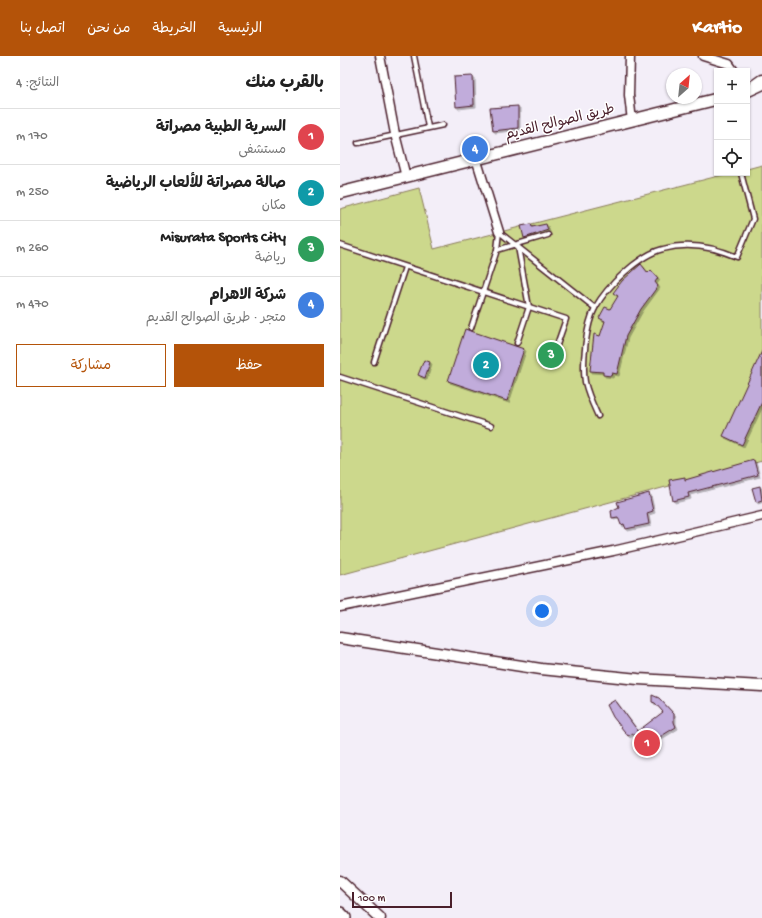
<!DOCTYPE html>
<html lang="ar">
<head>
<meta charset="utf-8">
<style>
	:root { --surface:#fff; --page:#f2f2f2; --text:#222; --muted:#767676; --line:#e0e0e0; --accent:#b45309 }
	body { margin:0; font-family:"Gochi Hand","Playpen Sans Arabic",sans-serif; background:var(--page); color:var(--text); direction:rtl }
	.controls { position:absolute; right:12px; top:12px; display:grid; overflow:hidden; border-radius:0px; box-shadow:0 1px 3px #0004 }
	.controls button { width:36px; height:36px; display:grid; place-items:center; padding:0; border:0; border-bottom:1px solid var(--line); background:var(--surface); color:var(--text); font:20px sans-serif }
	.compass { position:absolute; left:326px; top:12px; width:36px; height:36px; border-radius:50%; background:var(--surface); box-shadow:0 1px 3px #0004; rotate:27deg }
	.scale { position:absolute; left:12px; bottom:10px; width:100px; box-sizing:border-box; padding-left:4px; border:2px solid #4a1f2b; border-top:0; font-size:11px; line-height:14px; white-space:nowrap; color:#4a1f2b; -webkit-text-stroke:3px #fff; paint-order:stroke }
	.you { position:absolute; left:202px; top:555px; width:14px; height:14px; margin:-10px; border:3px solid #fff; border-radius:50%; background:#1a73e8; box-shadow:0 0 0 6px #1a73e833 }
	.badge { display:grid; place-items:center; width:26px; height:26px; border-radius:50%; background:var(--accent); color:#fff; font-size:13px; font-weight:700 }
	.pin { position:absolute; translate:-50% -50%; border:2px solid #fff; box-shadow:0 1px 4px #0006 }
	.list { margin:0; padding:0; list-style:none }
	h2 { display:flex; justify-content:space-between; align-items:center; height:52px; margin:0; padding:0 16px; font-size:17px }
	h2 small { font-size:13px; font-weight:400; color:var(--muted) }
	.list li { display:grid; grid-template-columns:26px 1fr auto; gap:12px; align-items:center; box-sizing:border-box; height:56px; padding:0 16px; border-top:1px solid var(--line) }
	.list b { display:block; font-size:15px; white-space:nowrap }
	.list p { margin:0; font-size:13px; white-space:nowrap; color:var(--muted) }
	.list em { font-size:13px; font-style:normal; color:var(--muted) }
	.actions { display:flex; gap:8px; padding:12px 16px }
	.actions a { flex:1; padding:9px 0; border:1px solid var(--accent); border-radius:0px; text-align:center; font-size:14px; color:var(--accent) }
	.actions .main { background:var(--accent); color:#fff }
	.icon { flex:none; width:22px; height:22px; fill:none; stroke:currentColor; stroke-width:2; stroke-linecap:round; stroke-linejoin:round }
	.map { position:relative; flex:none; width:422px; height:862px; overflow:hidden; direction:ltr }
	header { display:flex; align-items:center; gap:24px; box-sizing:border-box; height:56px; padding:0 20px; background:var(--accent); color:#fff }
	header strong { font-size:19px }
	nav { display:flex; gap:22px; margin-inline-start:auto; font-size:14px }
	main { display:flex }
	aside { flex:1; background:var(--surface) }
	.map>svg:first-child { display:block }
	.green { fill:#ccd88c; stroke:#8b7c5c }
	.building { fill:#c1acdb; stroke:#4a1f2b; filter:url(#shadow) }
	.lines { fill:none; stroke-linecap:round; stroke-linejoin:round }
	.service-casing { stroke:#4a1f2b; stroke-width:7 }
	.minor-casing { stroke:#4a1f2b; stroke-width:11 }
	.tertiary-casing { stroke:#4a1f2b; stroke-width:13 }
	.secondary-casing { stroke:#4a1f2b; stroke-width:14 }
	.primary-casing { stroke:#4a1f2b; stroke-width:15 }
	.trunk-casing { stroke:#4a1f2b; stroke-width:16 }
	.service { stroke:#fff; stroke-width:4 }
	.minor { stroke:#fff; stroke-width:8 }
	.tertiary { stroke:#fff; stroke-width:10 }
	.secondary { stroke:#fff; stroke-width:11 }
	.primary { stroke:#fff; stroke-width:12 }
	.trunk { stroke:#fff; stroke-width:13 }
	.labels { text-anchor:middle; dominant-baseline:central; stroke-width:3; stroke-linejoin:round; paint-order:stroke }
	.street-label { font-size:14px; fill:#4a1f2b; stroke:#fff }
</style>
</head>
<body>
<header>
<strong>Kartio</strong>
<nav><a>الرئيسية</a><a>الخريطة</a><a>من نحن</a><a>اتصل بنا</a></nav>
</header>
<main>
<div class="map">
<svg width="422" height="862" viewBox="0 0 422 862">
	<defs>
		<filter id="shadow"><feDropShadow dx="2" dy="2" stdDeviation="0" flood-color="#0004"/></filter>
	</defs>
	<rect width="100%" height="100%" fill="#f3eef8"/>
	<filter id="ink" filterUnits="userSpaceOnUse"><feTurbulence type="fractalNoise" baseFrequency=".025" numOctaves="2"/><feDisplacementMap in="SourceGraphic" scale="8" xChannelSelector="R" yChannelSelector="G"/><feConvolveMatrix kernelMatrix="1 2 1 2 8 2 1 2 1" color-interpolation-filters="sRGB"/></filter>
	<g filter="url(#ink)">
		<!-- green -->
		<path class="green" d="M 422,109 L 422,405 L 0,519 L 0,153 L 79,132 L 94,193 L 390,117 L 407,117 L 407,113 Z"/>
		<!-- building -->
		<g class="building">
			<path d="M 133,20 L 134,49 L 116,51 L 114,21 Z"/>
			<path d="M 178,50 L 178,72 L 153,75 L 150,52 Z"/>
			<path d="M 191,168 L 192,171 L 206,168 L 208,174 L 184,182 L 181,170 Z"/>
			<path d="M 301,208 L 308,217 L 311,214 L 318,222 L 315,226 L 318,230 L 301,253 L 286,280 L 277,318 L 272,317 L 271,320 L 263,319 L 263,316 L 250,315 L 254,278 L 260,280 L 265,265 L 259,262 L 265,251 L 270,253 L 278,240 L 273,237 L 282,225 Z"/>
			<path d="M 125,273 L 184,293 L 167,345 L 108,325 Z"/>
			<path d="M 422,295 L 422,346 L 402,389 L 383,380 Z"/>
			<path d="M 84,304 L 90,306 L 85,322 L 78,319 Z"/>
			<path d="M 414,404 L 418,419 L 348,437 L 349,441 L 333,445 L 329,424 L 345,421 L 345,424 Z"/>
			<path d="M 420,430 L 422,444 L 416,446 L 412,432 Z"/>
			<path d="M 309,437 L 313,455 L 307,457 L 309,468 L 286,473 L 284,468 L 281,469 L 278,461 L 272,462 L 271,455 L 279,451 L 277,446 Z"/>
			<path d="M 312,639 L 319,642 L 334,658 L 334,666 L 336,671 L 310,687 L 311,690 L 306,694 L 293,677 L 288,680 L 273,661 L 267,649 L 275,644 L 298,675 L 323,656 L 315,647 L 312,646 Z"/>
		</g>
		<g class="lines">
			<defs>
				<g id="service">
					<path d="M 74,0 L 88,71"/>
					<path d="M 18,87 L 103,69"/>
					<path d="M 159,176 L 255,252"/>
					<path d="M 0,189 L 226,263 L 210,309"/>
					<path d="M 157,194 L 208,179"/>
					<path d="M 131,272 L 157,194 L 159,176"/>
					<path d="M 177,287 L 189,251 L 178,191"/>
					<path d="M 34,306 L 65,211"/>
					<path d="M 0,321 L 151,370"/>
					<path d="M 258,360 C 253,349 248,339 245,326 C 242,307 246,269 255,252 C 267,230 299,199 323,193 C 348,186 374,191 397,201 L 413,163 L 401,117"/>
				</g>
				<g id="minor">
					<path d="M 40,0 L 55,78 L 66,121"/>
					<path d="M 290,0 L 289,39 L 292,65"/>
					<path d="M 363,0 L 389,8 L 394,15"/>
					<path d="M 136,102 L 159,176"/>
					<path d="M 0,551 L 273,495 L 422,460"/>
				</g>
				<g id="tertiary">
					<path d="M 0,582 L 201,613 L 298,623 L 422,630"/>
					<path d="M 0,825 L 40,862"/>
				</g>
				<g id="secondary">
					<path d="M 407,35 L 422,28"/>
					<path d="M 0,137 L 377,43"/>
				</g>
				<path id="primary" d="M 415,30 L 422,25"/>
				<path id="trunk" d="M 0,858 L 4,862"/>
			</defs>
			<!-- service casing -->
			<use href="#service" class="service-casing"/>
			<!-- minor casing -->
			<use href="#minor" class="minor-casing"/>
			<!-- tertiary casing -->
			<use href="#tertiary" class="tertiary-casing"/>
			<!-- secondary casing -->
			<use href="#secondary" class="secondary-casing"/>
			<!-- primary casing -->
			<use href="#primary" class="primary-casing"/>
			<!-- trunk casing -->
			<use href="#trunk" class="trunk-casing"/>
			<!-- service -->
			<use href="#service" class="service"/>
			<!-- minor -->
			<use href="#minor" class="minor"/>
			<!-- tertiary -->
			<use href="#tertiary" class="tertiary"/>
			<!-- secondary -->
			<use href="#secondary" class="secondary"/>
			<!-- primary -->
			<use href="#primary" class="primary"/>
			<!-- trunk -->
			<use href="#trunk" class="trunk"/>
		</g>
	</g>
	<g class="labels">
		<!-- street labels -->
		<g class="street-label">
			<text transform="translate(220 67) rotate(-14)">طريق الصوالح القديم</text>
		</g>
	</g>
</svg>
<div class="controls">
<button>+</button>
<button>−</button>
<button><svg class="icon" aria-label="locate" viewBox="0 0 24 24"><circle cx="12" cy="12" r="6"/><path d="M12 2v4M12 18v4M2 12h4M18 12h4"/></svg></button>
</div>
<svg class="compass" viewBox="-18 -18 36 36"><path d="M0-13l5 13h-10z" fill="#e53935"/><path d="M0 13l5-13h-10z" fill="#767676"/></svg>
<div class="scale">100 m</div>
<div class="you"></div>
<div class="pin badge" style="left:307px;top:687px;background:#e0444e">1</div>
<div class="pin badge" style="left:146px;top:309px;background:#0f9aa8">2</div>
<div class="pin badge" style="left:211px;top:299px;background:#2e9e5b">3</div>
<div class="pin badge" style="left:135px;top:93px;background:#3f7fe0">4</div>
</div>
<aside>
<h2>بالقرب منك<small>النتائج: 4</small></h2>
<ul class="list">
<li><span class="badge" style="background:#e0444e">1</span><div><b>السرية الطبية مصراتة</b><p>مستشفى</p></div><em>170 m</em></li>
<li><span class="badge" style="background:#0f9aa8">2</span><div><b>صالة مصراتة للألعاب الرياضية</b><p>مكان</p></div><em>250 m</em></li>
<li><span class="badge" style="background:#2e9e5b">3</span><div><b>Misurata Sports City</b><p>رياضة</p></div><em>260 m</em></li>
<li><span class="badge" style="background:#3f7fe0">4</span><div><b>شركة الاهرام</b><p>متجر · طريق الصوالح القديم</p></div><em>470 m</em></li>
</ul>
<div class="actions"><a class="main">حفظ</a><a>مشاركة</a></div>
</aside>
</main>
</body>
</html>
